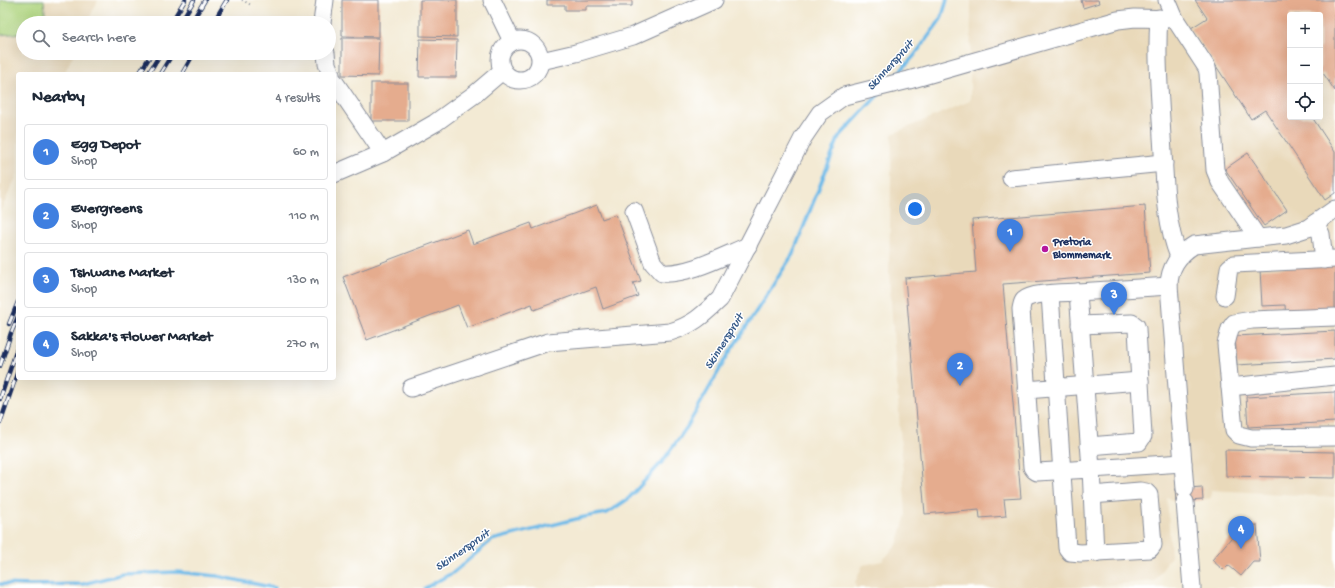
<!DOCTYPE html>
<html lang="en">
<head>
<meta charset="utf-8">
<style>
	:root { --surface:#fff; --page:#f6f6f7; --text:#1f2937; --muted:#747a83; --line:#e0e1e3; --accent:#2563eb }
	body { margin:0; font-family:"Gochi Hand",sans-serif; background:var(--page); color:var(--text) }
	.controls { position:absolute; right:12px; top:12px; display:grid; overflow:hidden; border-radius:4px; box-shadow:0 4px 16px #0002 }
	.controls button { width:36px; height:36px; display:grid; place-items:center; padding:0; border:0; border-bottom:1px solid var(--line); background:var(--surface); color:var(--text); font:20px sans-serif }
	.you { position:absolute; left:915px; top:209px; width:14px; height:14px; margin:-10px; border:3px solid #fff; border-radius:50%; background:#1a73e8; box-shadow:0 0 0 6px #1a73e833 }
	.badge { display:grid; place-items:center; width:26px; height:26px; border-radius:50%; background:var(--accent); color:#fff; font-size:13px; font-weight:700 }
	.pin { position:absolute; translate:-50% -33px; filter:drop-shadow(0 1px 2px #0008) }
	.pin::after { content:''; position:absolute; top:21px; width:14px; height:12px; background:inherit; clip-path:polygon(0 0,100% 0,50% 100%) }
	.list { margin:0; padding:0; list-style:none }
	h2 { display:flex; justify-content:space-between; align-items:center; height:52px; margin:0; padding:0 16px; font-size:17px }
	h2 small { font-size:13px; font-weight:400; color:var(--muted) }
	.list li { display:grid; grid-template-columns:26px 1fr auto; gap:12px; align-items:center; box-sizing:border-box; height:56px; margin:0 8px 8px; padding:0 8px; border:1px solid var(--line); border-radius:4px }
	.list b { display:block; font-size:15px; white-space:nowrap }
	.list p { margin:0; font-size:13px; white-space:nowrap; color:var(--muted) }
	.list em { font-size:13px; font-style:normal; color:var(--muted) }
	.icon { flex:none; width:22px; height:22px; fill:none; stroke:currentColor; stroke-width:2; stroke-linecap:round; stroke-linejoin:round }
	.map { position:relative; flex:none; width:1335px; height:588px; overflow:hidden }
	.search { position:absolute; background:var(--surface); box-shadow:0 4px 16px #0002; left:16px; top:16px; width:320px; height:44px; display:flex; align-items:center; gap:10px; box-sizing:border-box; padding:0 14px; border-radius:22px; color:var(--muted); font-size:15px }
	.panel { position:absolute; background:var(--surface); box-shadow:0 4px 16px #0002; left:16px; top:72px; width:320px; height:308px; border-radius:4px }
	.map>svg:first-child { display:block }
	.built { fill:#e9d9ba; fill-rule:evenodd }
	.green { fill:#aed47e; stroke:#64826e }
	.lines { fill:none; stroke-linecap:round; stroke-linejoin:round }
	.stream { stroke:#70bbe9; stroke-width:3.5 }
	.building { fill:#e5ac8e }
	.minor-casing { stroke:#878c99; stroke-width:19 }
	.path { stroke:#878c99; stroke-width:2; stroke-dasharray:1 3; stroke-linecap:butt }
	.minor { stroke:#fff; stroke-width:17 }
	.rail-casing { stroke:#1b2f5e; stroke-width:4.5 }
	.rail { stroke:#fff; stroke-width:3; stroke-dasharray:9; stroke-linecap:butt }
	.poi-dot { fill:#b5179e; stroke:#fff; stroke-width:1.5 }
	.labels { text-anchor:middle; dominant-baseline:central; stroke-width:3; stroke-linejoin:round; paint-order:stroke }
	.poi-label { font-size:11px; font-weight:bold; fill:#1b2f5e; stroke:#fff; text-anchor:start }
	.water-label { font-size:12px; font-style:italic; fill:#355988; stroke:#fff }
</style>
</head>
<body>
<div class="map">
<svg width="1335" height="588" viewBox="0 0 1335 588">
	<rect width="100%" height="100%" fill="#fff"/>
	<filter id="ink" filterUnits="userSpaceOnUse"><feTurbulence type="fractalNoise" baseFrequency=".025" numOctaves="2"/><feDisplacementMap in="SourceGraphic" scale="8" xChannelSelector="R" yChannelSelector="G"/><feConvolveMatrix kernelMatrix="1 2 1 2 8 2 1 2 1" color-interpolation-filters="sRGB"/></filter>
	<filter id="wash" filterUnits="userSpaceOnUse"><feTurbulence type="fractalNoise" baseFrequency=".012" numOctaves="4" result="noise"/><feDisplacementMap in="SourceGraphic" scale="16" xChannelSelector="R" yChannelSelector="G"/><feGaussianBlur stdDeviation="0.9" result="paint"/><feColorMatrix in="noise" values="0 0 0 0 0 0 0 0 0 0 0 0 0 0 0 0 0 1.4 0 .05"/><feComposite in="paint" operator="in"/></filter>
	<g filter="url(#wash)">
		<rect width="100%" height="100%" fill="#f3ead4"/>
		<!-- built -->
		<g class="built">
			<path d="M 0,0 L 98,0 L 87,23 L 23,23 L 23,53 L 74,53 L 64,74 L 18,74 L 18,173 L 0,212 Z"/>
			<path d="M 971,0 L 1335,0 L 1335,497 L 1211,490 L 1211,498 L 1203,500 L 1176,502 L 1167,497 L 1171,556 L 1155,581 L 1076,588 L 856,588 L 855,582 L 863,565 L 882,561 L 897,545 L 906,515 L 889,272 L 892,134 L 970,101 ZM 1290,15 L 1320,15 L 1320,117 L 1290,117 Z"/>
		</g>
		<!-- green -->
		<path class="green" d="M 0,0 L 44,0 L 46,23 L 23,23 L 23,33 L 0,35 Z"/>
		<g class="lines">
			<!-- stream -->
			<g class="stream">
				<path d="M 895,77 L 914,56 L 941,19 L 947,0"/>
				<path d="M 0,584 L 32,585 L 83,584 L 123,574 L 177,572 L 217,576 L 275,588"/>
				<path d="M 425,588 L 454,572 L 492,540 L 584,517 L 607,513 L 628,499 L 662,462 L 687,427 L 728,355 L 793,254 L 839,137 L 879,94"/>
			</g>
		</g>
		<g id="blocks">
			<!-- building -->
			<g class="building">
				<path d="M 342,0 L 379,0 L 379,37 L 342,36 Z"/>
				<path d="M 420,0 L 457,0 L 457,37 L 420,36 Z"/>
				<path d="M 547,0 L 632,0 L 632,6 L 586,6 L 586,10 L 565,10 L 565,5 L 547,5 Z"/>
				<path d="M 1081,0 L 1098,0 L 1099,3 L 1083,8 Z"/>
				<path d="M 1195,0 L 1335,0 L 1335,91 L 1323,73 L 1320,75 L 1320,15 L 1290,15 L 1290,117 L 1312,117 L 1335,152 L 1335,193 L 1325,200 L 1265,110 L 1251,119 L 1191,28 L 1207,18 Z"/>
				<path d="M 342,38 L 379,38 L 378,76 L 342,75 Z"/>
				<path d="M 420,39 L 457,40 L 456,77 L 419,77 Z"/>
				<rect x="371" y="83" width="37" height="38"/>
				<path d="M 1248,153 L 1287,210 L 1264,226 L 1225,169 Z"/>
				<path d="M 597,205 L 602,219 L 616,214 L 641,281 L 633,283 L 638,296 L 603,309 L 596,287 L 534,310 L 532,304 L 467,328 L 458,305 L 367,340 L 343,277 L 468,230 L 473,244 L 531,223 L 533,229 Z"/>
				<path d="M 1145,206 L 1150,273 L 1003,284 L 1021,498 L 1004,499 L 1006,516 L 980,518 L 979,509 L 925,514 L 905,278 L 976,272 L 972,220 Z"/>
				<path d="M 1335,264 L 1335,316 L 1286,318 L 1285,305 L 1262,306 L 1260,269 Z"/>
				<path d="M 1335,331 L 1335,359 L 1237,365 L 1235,336 Z"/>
				<path d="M 1335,392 L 1335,422 L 1248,427 L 1246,397 Z"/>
				<path d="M 1225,450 L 1335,452 L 1335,478 L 1226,476 Z"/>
				<path d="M 1202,487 L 1203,500 L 1176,502 L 1175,489 Z"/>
				<path d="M 1257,525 L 1260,562 L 1253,562 L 1241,576 L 1228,565 L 1223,570 L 1212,560 L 1232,537 L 1241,537 L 1241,526 Z"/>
			</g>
		</g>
	</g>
	<g filter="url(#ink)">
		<use href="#blocks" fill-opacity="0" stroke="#878c99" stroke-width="1"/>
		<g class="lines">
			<defs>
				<g id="minor">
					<path d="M 492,0 L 512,41"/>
					<path d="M 1167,0 L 1175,19 L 1207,68 L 1208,73 L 1215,170 L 1220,182 L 1258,238"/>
					<path d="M 1159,18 C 1156,58 1160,97 1162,137 C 1165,177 1164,219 1179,257"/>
					<path d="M 322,23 L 325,0"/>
					<circle cx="520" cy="60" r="20"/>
					<path d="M 326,53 L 327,64 L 331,74"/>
					<path d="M 541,61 L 576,53 L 633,36 L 714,0"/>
					<path d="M 334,81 L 383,153"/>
					<path d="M 334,174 L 383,153 L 435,123 L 475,94 L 502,71"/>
					<path d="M 1011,178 L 1164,163"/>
					<path d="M 634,211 L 653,263 L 662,273 C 689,275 723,256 748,246"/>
					<path d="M 1315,223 L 1321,234 L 1324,260"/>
					<path d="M 1169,286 L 1078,292 L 1091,469 L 1183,463"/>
					<path d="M 1078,292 C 1066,293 1032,292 1024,300 C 1022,302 1022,305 1021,309 L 1032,467 L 1034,470 L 1037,472 L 1091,469 L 1095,553"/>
					<path d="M 1050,294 L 1067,548 L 1070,552 L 1081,553 L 1150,549 L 1153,545 L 1149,495 L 1146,492 L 1140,491 L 1092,495"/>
					<path d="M 1225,296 L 1229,268 L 1234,264 L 1335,259"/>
					<path d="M 1335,317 L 1252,320 L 1234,323 L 1230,329 L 1226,344 L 1234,430 L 1239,435 L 1251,438 L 1335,437"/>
					<path d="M 1080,325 L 1132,323 L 1136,326 L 1137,329 L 1143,436 L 1139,442 L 1089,446"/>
					<path d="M 1230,387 L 1335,376"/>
					<path d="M 411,388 L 548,342 L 670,332 C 693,325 703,315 720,299 L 803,138 L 820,113 L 844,96 L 909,80 L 1118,20 L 1135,18 L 1175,19"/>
					<path d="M 1026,390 L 1140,381"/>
					<path d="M 1185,489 L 1169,286 C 1169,268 1179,254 1194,245 L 1286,235 L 1308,228 L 1335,209"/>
					<path d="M 1185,502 L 1192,588"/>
				</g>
			</defs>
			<!-- minor casing -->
			<use href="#minor" class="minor-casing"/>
			<!-- path -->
			<path class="path" d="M 242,0 L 251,5"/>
			<!-- minor -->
			<use href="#minor" class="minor"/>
			<defs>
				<g id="rail">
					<path d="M 171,23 L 185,0"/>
					<path d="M 180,23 L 194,0"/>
					<path d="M 191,23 L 205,0"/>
					<path d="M 213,23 L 227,0"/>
					<path d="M 139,74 L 152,53"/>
					<path d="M 148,74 L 161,53"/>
					<path d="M 160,74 L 173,53"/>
					<path d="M 182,74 L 194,53"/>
					<path d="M 9,324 L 18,302"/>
					<path d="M 0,366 L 11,333 L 18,317"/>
					<path d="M 0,399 L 18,346"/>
					<path d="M 0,423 L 18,371"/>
				</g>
			</defs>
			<!-- rail casing -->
			<use href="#rail" class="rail-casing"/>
			<!-- rail -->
			<use href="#rail" class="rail"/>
		</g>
	</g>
	<!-- markers -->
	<circle class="poi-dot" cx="1045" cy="249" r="4"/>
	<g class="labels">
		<!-- poi labels -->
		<g class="poi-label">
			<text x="1053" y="243">Pretoria<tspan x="1053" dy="13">Blommemark</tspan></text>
		</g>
		<!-- water labels -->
		<g class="water-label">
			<text transform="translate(891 66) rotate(-48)">Skinnerspruit</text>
			<text transform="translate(725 342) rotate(-58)">Skinnerspruit</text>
			<text transform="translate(463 551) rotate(-35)">Skinnerspruit</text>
		</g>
	</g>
</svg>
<div class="controls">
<button>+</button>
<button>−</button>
<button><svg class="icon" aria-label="locate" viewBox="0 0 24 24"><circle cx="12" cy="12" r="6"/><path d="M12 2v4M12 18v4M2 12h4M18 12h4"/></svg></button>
</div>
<div class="you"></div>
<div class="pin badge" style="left:1010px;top:252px;background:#3f7fe0">1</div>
<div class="pin badge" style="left:960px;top:386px;background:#3f7fe0">2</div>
<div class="pin badge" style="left:1114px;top:315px;background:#3f7fe0">3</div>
<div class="pin badge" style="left:1241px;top:549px;background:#3f7fe0">4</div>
<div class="search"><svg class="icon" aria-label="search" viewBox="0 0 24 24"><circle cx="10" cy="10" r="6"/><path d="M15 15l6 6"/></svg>Search here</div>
<section class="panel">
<h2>Nearby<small>4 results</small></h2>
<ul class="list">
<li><span class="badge" style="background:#3f7fe0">1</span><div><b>Egg Depot</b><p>Shop</p></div><em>60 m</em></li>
<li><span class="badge" style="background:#3f7fe0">2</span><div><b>Evergreens</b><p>Shop</p></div><em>110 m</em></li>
<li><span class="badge" style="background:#3f7fe0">3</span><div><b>Tshwane Market</b><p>Shop</p></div><em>130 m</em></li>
<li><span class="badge" style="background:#3f7fe0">4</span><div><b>Sakka's Flower Market</b><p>Shop</p></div><em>270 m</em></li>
</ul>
</section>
</div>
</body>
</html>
